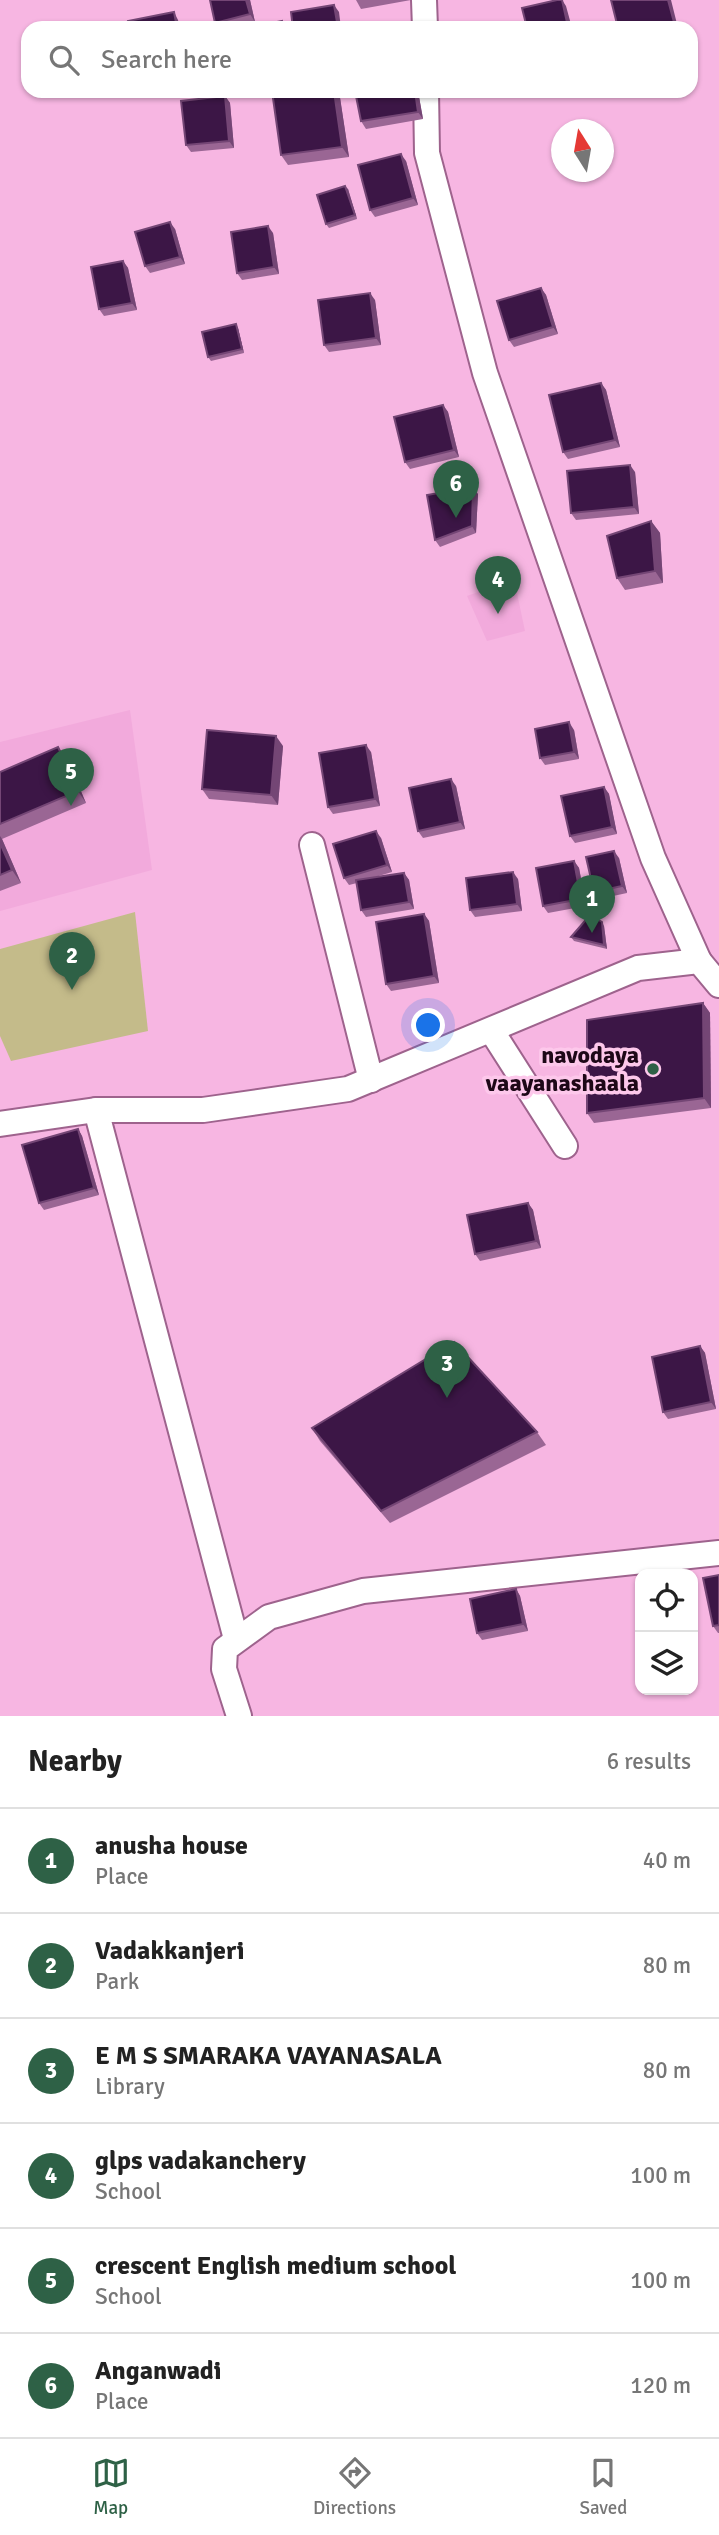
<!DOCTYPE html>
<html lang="en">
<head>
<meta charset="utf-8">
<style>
	:root { --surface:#fff; --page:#f2f2f2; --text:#222; --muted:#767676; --line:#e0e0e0; --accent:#2e6146 }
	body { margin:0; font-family:Signika,sans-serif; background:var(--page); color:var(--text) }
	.controls { position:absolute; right:21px; bottom:21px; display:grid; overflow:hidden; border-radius:14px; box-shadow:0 2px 5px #0004 }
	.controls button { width:63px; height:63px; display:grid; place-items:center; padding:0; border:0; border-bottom:2px solid var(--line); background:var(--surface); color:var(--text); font:35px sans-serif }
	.compass { position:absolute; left:551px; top:119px; width:63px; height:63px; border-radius:50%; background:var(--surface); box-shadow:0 2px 5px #0004; rotate:349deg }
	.you { position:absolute; left:429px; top:1026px; width:24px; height:24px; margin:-18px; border:5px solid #fff; border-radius:50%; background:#1a73e8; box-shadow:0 0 0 10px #1a73e833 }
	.badge { display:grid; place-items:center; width:46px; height:46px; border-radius:50%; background:var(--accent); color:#fff; font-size:23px; font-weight:700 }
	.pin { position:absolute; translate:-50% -58px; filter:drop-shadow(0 2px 4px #0008) }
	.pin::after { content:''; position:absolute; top:37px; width:24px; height:21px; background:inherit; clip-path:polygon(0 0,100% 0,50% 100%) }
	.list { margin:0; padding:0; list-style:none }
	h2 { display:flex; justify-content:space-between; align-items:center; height:91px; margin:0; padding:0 28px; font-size:30px }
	h2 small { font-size:23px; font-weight:400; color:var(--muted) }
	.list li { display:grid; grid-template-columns:46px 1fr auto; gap:21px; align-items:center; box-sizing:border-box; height:105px; padding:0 28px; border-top:2px solid var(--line) }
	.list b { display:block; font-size:26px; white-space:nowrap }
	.list p { margin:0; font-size:23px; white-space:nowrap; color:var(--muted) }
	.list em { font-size:23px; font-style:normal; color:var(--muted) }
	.icon { flex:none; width:38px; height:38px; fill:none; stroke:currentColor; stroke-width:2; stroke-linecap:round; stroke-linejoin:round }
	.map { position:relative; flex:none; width:719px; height:1716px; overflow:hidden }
	.search { position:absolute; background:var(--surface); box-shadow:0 2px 5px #0004; left:21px; right:21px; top:21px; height:77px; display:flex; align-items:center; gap:18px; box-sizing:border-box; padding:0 24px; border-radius:21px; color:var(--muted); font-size:26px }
	.sheet { height:721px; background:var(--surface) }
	nav { display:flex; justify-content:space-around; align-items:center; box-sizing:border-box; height:98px; border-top:2px solid var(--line); background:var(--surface); font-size:19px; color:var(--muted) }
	nav a { display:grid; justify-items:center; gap:4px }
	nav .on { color:var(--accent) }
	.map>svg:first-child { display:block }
	.built { fill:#f2aadc }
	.green { fill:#c4bb8a }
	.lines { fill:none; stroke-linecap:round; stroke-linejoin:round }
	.minor-casing { stroke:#9e638d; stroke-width:28 }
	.minor { stroke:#fff; stroke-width:24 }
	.wall { fill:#9a6694 }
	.shaded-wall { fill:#744675 }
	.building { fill:#3c1646; stroke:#744675; stroke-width:2 }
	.poi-dot { fill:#2e6146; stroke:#fdc8eb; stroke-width:2.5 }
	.labels { text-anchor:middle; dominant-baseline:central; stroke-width:7; stroke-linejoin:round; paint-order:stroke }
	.poi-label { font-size:24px; font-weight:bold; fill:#1e0818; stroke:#fdc8eb; text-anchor:end }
</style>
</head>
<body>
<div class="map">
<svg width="719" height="1716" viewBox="0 0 719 1716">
	<rect width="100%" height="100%" fill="#f7b6e2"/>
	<!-- built -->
	<g class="built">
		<path d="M 514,579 L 525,631 L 487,641 L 467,596 Z"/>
		<path d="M 130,710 L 152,870 L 0,911 L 0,742 Z"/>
	</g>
	<!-- green -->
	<path class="green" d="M 135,912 L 148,1031 L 11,1061 L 0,1036 L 0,949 Z"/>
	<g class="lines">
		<defs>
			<g id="minor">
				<path d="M 424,0 L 425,28"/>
				<path d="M 426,91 L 427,153 L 485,373 L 653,858 L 699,961"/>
				<path d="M 312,845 L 371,1080"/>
				<path d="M 491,1030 L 565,1146"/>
				<path d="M 96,1110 L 236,1639"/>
				<path d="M 0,1124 L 96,1110 L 203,1110 L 348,1089 L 638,968 L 699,961 L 719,985"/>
				<path d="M 239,1716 L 224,1669 L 225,1649 L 269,1617 L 363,1591 L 719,1553"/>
			</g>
		</defs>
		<!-- minor casing -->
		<use href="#minor" class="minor-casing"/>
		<!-- minor -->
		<use href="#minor" class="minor"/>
	</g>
	<!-- wall -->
	<g class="wall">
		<path d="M 250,0 L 255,22 L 228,28 L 219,28 L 215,23 Z"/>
		<path d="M 356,0 L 411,0 L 361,9 Z"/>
		<path d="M 272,91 L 339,91 L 349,157 L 288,165 L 281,155 Z"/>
		<path d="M 355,91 L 418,91 L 423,119 L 366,129 L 361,121 Z"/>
		<path d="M 225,96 L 230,103 L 234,148 L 191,152 L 186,145 Z"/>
		<path d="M 406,161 L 418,205 L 375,217 L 370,210 Z"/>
		<path d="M 348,189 L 357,219 L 329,228 L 326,224 Z"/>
		<path d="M 175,229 L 185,264 L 150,273 L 145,266 Z"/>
		<path d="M 273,233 L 279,274 L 242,280 L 237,273 Z"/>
		<path d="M 123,261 L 128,268 L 137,310 L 104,316 L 99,309 Z"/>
		<path d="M 541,288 L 546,295 L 558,334 L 514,347 L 509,340 Z"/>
		<path d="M 375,300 L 381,345 L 329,352 L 324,345 Z"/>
		<path d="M 238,328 L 244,353 L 211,361 L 208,357 Z"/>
		<path d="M 601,383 L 606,390 L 620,447 L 568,459 L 563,452 Z"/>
		<path d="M 443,405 L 448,412 L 459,457 L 410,469 L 405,462 Z"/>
		<path d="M 635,472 L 639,514 L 576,520 L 571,513 Z"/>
		<path d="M 478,494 L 476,533 L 440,547 L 435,540 Z"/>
		<path d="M 651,521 L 660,533 L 663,583 L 625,590 L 617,578 Z"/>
		<path d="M 574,730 L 579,759 L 545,765 L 540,758 Z"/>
		<path d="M 283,746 L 278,805 L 209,799 L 202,789 Z"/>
		<path d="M 58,747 L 67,759 L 86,803 L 2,839 L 21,883 L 0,891 L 0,772 Z"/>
		<path d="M 371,752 L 380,806 L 333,814 L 328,807 Z"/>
		<path d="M 456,786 L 465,829 L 423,838 L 418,831 Z"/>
		<path d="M 604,787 L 609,794 L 617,834 L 575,843 L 570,836 Z"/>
		<path d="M 381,838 L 392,872 L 372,878 L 404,873 L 409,880 L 414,909 L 366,917 L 361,910 L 357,883 L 349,885 L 344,878 Z"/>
		<path d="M 619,858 L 627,893 L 599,899 L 594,892 Z"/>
		<path d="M 574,861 L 579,868 L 586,906 L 548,913 L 543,906 Z"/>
		<path d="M 518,879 L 522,911 L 475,917 L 470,910 Z"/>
		<path d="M 424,914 L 429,921 L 439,983 L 391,991 L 386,984 Z"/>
		<path d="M 604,926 L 607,949 L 574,941 L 571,937 Z"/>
		<path d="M 703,1003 L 710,1013 L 711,1108 L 594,1123 L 587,1113 Z"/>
		<path d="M 78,1129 L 82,1136 L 99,1195 L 44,1210 L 39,1203 Z"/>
		<path d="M 528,1203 L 533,1210 L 541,1248 L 480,1261 L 475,1254 Z"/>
		<path d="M 700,1346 L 705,1353 L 716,1409 L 668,1419 L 663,1412 Z"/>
		<path d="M 312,1428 L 537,1432 L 546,1445 L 390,1523 L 320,1441 Z"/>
		<path d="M 719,1575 L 719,1633 L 718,1633 L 713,1626 Z"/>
		<path d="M 516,1589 L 520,1596 L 528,1631 L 482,1640 L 477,1633 Z"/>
	</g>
	<!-- shaded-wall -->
	<g class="shaded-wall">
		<path d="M 246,0 L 250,0 L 255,22 L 250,14 Z"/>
		<path d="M 562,0 L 566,6 L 572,28 L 569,28 L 568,27 Z"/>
		<path d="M 668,0 L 671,0 L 678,28 L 676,28 L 675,26 Z"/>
		<path d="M 334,5 L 339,12 L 341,28 L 338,28 Z"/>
		<path d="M 174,12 L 178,20 L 180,28 L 177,28 Z"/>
		<path d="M 334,91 L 339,91 L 349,157 L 342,147 Z"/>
		<path d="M 415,91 L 418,91 L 423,119 L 418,112 Z"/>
		<path d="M 225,96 L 230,103 L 234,148 L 229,141 Z"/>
		<path d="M 401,154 L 406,161 L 418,205 L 413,198 Z"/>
		<path d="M 345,186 L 348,189 L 357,219 L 355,215 Z"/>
		<path d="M 170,222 L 175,229 L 185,264 L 180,257 Z"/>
		<path d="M 268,226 L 273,233 L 279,274 L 274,267 Z"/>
		<path d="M 123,261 L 128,268 L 137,310 L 132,303 Z"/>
		<path d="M 541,288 L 546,295 L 558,334 L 553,327 Z"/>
		<path d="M 370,293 L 375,300 L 381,345 L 376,338 Z"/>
		<path d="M 236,324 L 238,328 L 244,353 L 242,349 Z"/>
		<path d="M 601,383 L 606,390 L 620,447 L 615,440 Z"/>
		<path d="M 443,405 L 448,412 L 459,457 L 454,450 Z"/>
		<path d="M 630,465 L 635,472 L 639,514 L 634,507 Z"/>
		<path d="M 473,487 L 478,494 L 476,533 L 472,526 Z"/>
		<path d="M 651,521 L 660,533 L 663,583 L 655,571 Z"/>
		<path d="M 569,722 L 574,730 L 579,759 L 574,752 Z"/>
		<path d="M 276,736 L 283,746 L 278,805 L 271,795 Z"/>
		<path d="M 366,745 L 371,752 L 380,806 L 375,799 Z"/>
		<path d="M 58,747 L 67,759 L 86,803 L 78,791 Z"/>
		<path d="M 451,779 L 456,786 L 465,829 L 460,822 Z"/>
		<path d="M 604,787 L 609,794 L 617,834 L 612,827 Z"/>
		<path d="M 376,831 L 381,838 L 392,872 L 387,865 Z"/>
		<path d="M 0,836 L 2,839 L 21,883 L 12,870 L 0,843 Z"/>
		<path d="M 614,851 L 619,858 L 627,893 L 622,886 Z"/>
		<path d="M 574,861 L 579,868 L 586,906 L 581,899 Z"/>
		<path d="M 513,872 L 518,879 L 522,911 L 517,904 Z"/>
		<path d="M 404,873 L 409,880 L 414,909 L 409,902 Z"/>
		<path d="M 424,914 L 429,921 L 439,983 L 434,976 Z"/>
		<path d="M 602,922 L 604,926 L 607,949 L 604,945 Z"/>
		<path d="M 703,1003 L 710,1013 L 711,1108 L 704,1098 Z"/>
		<path d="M 78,1129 L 82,1136 L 99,1195 L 94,1188 Z"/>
		<path d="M 528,1203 L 533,1210 L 541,1248 L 536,1241 Z"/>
		<path d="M 700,1346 L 705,1353 L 716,1409 L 711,1402 Z"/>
		<path d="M 516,1589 L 520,1596 L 528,1631 L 523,1624 Z"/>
	</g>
	<!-- building -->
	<g class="building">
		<path d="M 210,0 L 246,0 L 250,14 L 215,23 Z"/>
		<path d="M 557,0 L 562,0 L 568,27 L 563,28 L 527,28 L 522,8 Z"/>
		<path d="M 611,0 L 668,0 L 675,26 L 668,28 L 618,28 Z"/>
		<path d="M 334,5 L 338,28 L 293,28 L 291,12 Z"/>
		<path d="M 174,12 L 177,28 L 129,28 L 128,21 Z"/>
		<path d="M 282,21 L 283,28 L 248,28 Z"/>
		<path d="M 272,91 L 334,91 L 342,147 L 281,155 Z"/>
		<path d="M 355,91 L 415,91 L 418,112 L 361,121 Z"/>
		<path d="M 225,96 L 229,141 L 186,145 L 181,101 Z"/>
		<path d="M 401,154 L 413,198 L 370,210 L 358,165 Z"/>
		<path d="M 345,186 L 355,215 L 326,224 L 317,195 Z"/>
		<path d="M 170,222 L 180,257 L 145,266 L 135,232 Z"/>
		<path d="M 268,226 L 274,267 L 237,273 L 231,232 Z"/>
		<path d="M 123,261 L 132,303 L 99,309 L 91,267 Z"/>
		<path d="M 541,288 L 553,327 L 509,340 L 497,301 Z"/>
		<path d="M 370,293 L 376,338 L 324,345 L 318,300 Z"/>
		<path d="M 236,324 L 242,349 L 208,357 L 202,332 Z"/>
		<path d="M 601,383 L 615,440 L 563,452 L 549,395 Z"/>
		<path d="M 443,405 L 454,450 L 405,462 L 394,417 Z"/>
		<path d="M 630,465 L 634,507 L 571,513 L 567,471 Z"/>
		<path d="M 473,487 L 472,526 L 435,540 L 427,495 Z"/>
		<path d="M 651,521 L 655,571 L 617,578 L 607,536 Z"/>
		<path d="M 569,722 L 574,752 L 540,758 L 535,729 Z"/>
		<path d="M 207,730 L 276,736 L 271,795 L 202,789 Z"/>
		<path d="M 366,745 L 375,799 L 328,807 L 319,753 Z"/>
		<path d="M 58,747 L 78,791 L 0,824 L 0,772 Z"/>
		<path d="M 451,779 L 460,822 L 418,831 L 409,788 Z"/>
		<path d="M 604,787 L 612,827 L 570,836 L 561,796 Z"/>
		<path d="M 376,831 L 387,865 L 344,878 L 333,844 Z"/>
		<path d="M 0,843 L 12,870 L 0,875 Z"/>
		<path d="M 614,851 L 622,886 L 594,892 L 586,857 Z"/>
		<path d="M 574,861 L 581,899 L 543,906 L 536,868 Z"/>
		<path d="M 513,872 L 517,904 L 470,910 L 466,878 Z"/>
		<path d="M 404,873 L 409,902 L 361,910 L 356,880 Z"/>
		<path d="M 424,914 L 434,976 L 386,984 L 376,922 Z"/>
		<path d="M 590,915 L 602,922 L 604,945 L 571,937 Z"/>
		<path d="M 703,1003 L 704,1098 L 587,1113 L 587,1020 Z"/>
		<path d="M 78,1129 L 94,1188 L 39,1203 L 22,1145 Z"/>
		<path d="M 528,1203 L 536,1241 L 475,1254 L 467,1215 Z"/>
		<path d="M 454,1342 L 537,1432 L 381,1511 L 312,1428 Z"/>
		<path d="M 700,1346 L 711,1402 L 663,1412 L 652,1357 Z"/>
		<path d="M 719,1575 L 719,1625 L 713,1626 L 703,1578 Z"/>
		<path d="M 516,1589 L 523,1624 L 477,1633 L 470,1599 Z"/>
	</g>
	<!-- markers -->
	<circle class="poi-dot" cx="653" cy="1069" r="7"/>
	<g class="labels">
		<!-- poi labels -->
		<g class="poi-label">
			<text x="639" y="1055">navodaya<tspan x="639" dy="28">vaayanashaala</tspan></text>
		</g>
	</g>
</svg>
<div class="controls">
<button><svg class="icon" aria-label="locate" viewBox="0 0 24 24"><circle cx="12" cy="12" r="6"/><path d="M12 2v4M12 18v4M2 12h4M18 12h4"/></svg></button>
<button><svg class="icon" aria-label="layers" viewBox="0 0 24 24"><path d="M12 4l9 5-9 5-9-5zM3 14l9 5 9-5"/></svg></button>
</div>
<svg class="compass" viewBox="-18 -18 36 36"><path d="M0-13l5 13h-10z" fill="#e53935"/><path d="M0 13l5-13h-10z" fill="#767676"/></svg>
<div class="you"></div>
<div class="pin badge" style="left:592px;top:933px">1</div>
<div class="pin badge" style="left:72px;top:990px">2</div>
<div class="pin badge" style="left:447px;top:1398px">3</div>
<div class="pin badge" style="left:498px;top:614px">4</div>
<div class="pin badge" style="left:71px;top:806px">5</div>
<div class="pin badge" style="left:456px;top:518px">6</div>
<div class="search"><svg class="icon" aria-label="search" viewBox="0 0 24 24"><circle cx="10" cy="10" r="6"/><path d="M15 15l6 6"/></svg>Search here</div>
</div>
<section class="sheet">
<h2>Nearby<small>6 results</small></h2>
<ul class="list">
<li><span class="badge">1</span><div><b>anusha house</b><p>Place</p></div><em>40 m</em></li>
<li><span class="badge">2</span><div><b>Vadakkanjeri</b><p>Park</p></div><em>80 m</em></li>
<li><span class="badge">3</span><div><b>E M S SMARAKA VAYANASALA</b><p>Library</p></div><em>80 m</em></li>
<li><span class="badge">4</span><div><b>glps vadakanchery</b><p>School</p></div><em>100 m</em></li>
<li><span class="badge">5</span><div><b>crescent English medium school</b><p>School</p></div><em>100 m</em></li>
<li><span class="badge">6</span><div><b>Anganwadi</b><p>Place</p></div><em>120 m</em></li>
</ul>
</section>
<nav>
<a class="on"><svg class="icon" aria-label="map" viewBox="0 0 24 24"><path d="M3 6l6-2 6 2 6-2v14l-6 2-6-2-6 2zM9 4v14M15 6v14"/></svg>Map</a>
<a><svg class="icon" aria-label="directions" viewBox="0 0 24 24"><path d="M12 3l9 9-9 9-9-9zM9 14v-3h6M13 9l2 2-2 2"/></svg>Directions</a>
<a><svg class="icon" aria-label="saved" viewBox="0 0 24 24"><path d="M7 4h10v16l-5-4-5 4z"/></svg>Saved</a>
</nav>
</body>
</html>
